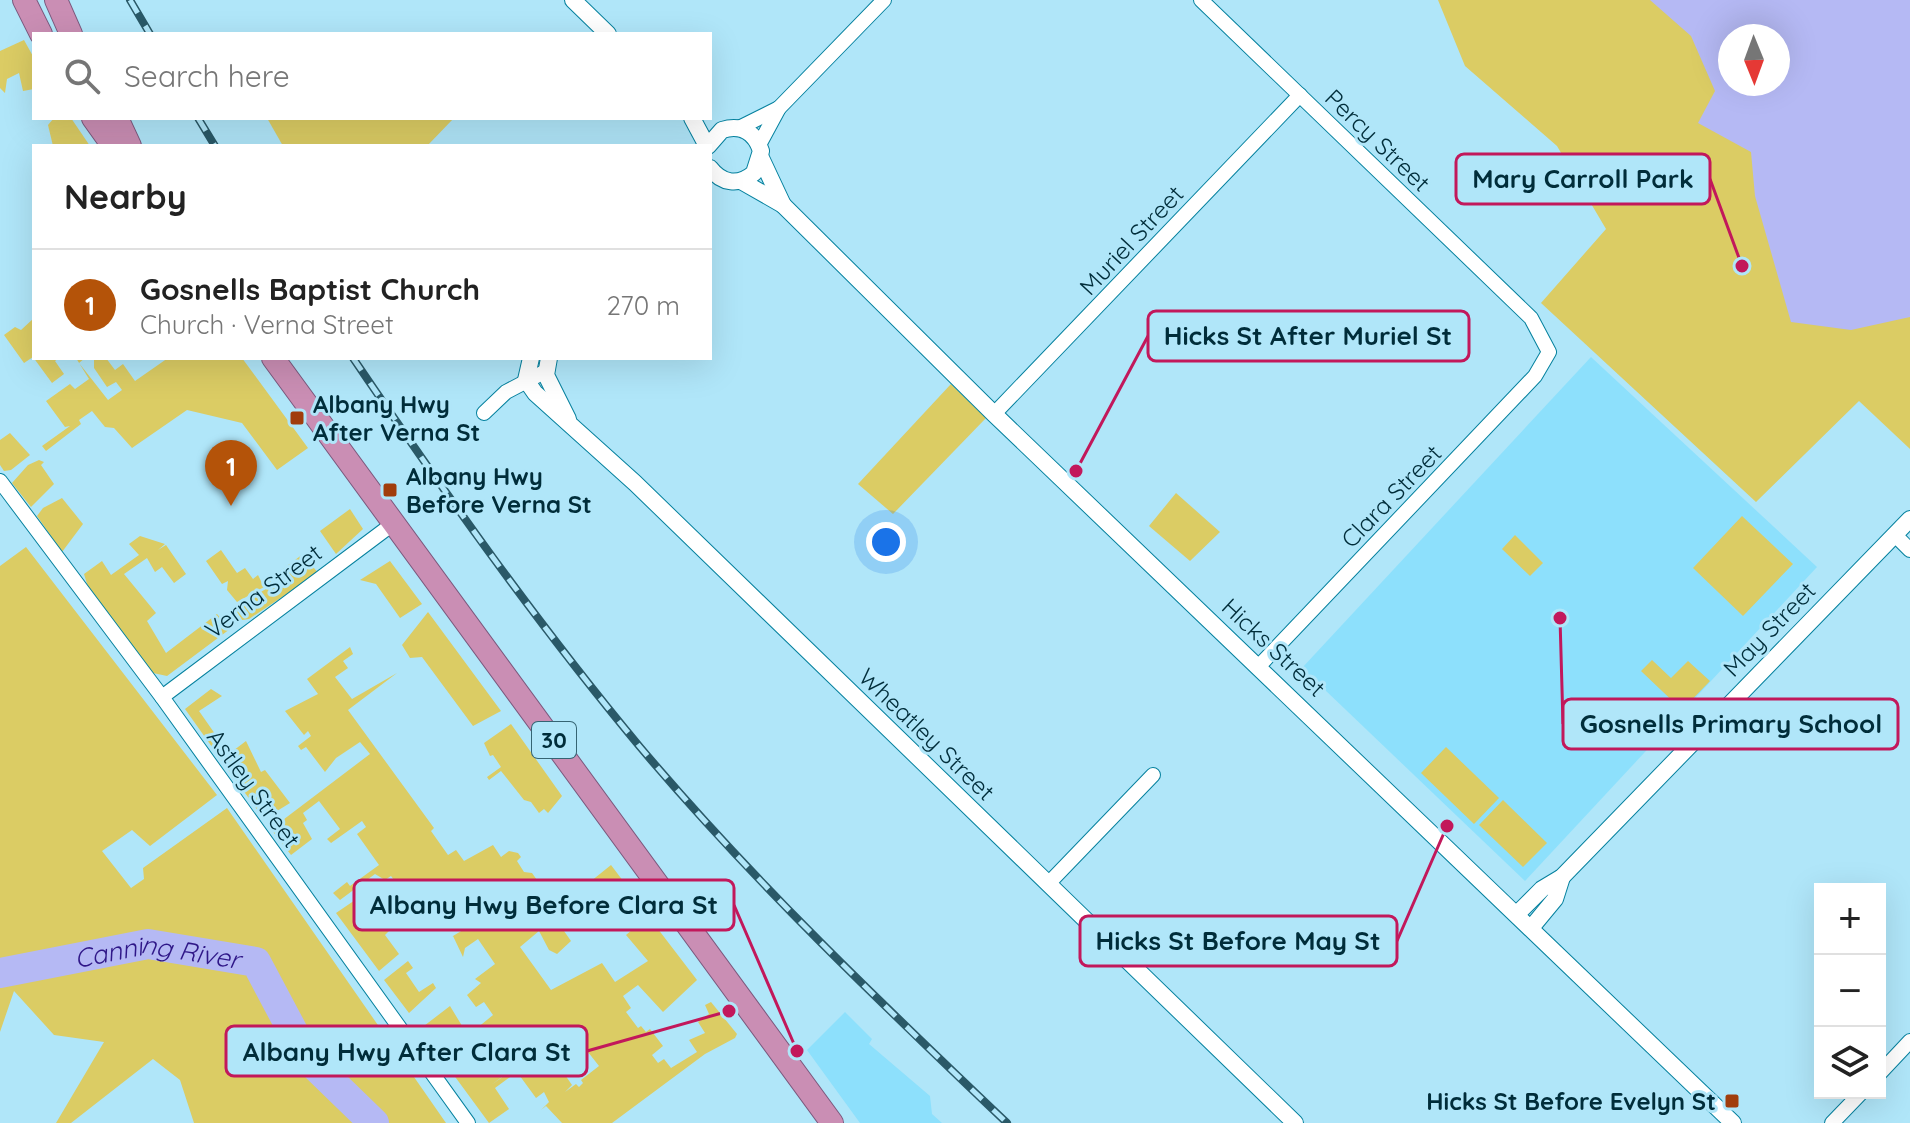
<!DOCTYPE html>
<html lang="en">
<head>
<meta charset="utf-8">
<style>
	:root { --surface:#fff; --page:#f6f6f6; --text:#222; --muted:#767676; --line:#e0e0e0; --accent:#b45309 }
	body { margin:0; font-family:Quicksand,sans-serif; background:var(--page); color:var(--text) }
	.controls { position:absolute; right:24px; bottom:24px; display:grid; overflow:hidden; border-radius:0px; box-shadow:0 8px 32px #0002 }
	.controls button { width:72px; height:72px; display:grid; place-items:center; padding:0; border:0; border-bottom:2px solid var(--line); background:var(--surface); color:var(--text); font:40px sans-serif }
	.compass { position:absolute; left:1718px; top:24px; width:72px; height:72px; border-radius:50%; background:var(--surface); box-shadow:0 8px 32px #0002; rotate:179deg }
	.you { position:absolute; left:886px; top:542px; width:28px; height:28px; margin:-20px; border:6px solid #fff; border-radius:50%; background:#1a73e8; box-shadow:0 0 0 12px #1a73e833 }
	.badge { display:grid; place-items:center; width:52px; height:52px; border-radius:50%; background:var(--accent); color:#fff; font-size:26px; font-weight:700 }
	.pin { position:absolute; translate:-50% -66px; filter:drop-shadow(0 2px 4px #0008) }
	.pin::after { content:''; position:absolute; top:42px; width:28px; height:24px; background:inherit; clip-path:polygon(0 0,100% 0,50% 100%) }
	.list { margin:0; padding:0; list-style:none }
	h2 { display:flex; justify-content:space-between; align-items:center; height:104px; margin:0; padding:0 32px; font-size:34px }
	h2 small { font-size:26px; font-weight:400; color:var(--muted) }
	.list li { display:grid; grid-template-columns:52px 1fr auto; gap:24px; align-items:center; box-sizing:border-box; height:112px; padding:0 32px; border-top:2px solid var(--line) }
	.list b { display:block; font-size:30px; white-space:nowrap }
	.list p { margin:0; font-size:26px; white-space:nowrap; color:var(--muted) }
	.list em { font-size:26px; font-style:normal; color:var(--muted) }
	.icon { flex:none; width:44px; height:44px; fill:none; stroke:currentColor; stroke-width:2; stroke-linecap:round; stroke-linejoin:round }
	.map { position:relative; flex:none; width:1910px; height:1123px; overflow:hidden }
	.search { position:absolute; background:var(--surface); box-shadow:0 8px 32px #0002; left:32px; top:32px; width:680px; height:88px; display:flex; align-items:center; gap:20px; box-sizing:border-box; padding:0 28px; border-radius:0px; color:var(--muted); font-size:30px }
	.panel { position:absolute; background:var(--surface); box-shadow:0 8px 32px #0002; left:32px; top:144px; width:680px; height:216px; border-radius:0px }
	.map>svg:first-child { display:block }
	.built { fill:#8de0fc }
	.green { fill:#dbcc64; fill-rule:evenodd }
	.water { fill:#b5b9f4; fill-rule:evenodd }
	.lines { fill:none; stroke-linecap:round; stroke-linejoin:round }
	.river { stroke:#b5b9f4; stroke-width:30 }
	.minor-casing { stroke:#05819e; stroke-width:16 }
	.tertiary-casing { stroke:#05819e; stroke-width:18 }
	.trunk-casing { stroke:#7b597e; stroke-width:24 }
	.minor { stroke:#fff; stroke-width:14 }
	.tertiary { stroke:#fff; stroke-width:16 }
	.trunk { stroke:#ca8eb4; stroke-width:22 }
	.rail-casing { stroke:#2a5968; stroke-width:8 }
	.rail { stroke:#b0e6f9; stroke-width:5; stroke-dasharray:15; stroke-linecap:butt }
	.poi-dot { fill:#a13d0c; stroke:#b0e6f9; stroke-width:3 }
	.labels { text-anchor:middle; dominant-baseline:central; stroke-width:6; stroke-linejoin:round; paint-order:stroke }
	.shield { fill:#b0e6f9; stroke:#356473; stroke-width:2 }
	.shield-label { font-size:22px; font-weight:bold; fill:#002d3a }
	.street-label { font-size:24px; fill:#002d3a; stroke:#b0e6f9 }
	.poi-label { font-size:24px; font-weight:bold; fill:#002d3a; stroke:#b0e6f9; text-anchor:start }
	.water-label { font-size:26px; font-style:italic; fill:#2f1788; stroke:#b0e6f9 }
	.leader { fill:none; stroke:#c2185b; stroke-width:3 }
	.callout-dot { fill:#c2185b; stroke:#b0e6f9; stroke-width:3 }
	.callout { fill:#b0e6f9; stroke:#c2185b; stroke-width:3 }
	.callout-label { font-size:26px; text-anchor:middle; font-weight:bold; fill:#002d3a }
</style>
</head>
<body>
<div class="map">
<svg width="1910" height="1123" viewBox="0 0 1910 1123">
	<rect width="100%" height="100%" fill="#b0e6f9"/>
	<!-- built -->
	<g class="built">
		<path d="M 1591,357 L 1817,567 L 1525,881 L 1302,668 Z"/>
		<path d="M 845,1012 L 872,1039 L 869,1044 L 930,1096 L 932,1114 L 942,1123 L 860,1123 L 807,1050 Z"/>
	</g>
	<!-- green -->
	<g class="green">
		<path d="M 1438,0 L 1910,0 L 1910,449 L 1859,401 L 1756,502 L 1541,303 L 1606,229 L 1557,146 L 1465,66 ZM 1730,36 L 1778,36 L 1778,84 L 1730,84 Z"/>
		<path d="M 24,40 L 34,58 L 34,89 L 23,91 L 19,73 L 7,79 L 5,93 L 0,88 L 0,51 Z"/>
		<path d="M 54,118 L 71,118 L 90,146 L 53,146 L 48,125 Z"/>
		<path d="M 267,118 L 454,118 L 427,146 L 283,146 Z"/>
		<path d="M 34,318 L 34,358 L 59,358 L 55,361 L 64,374 L 52,383 L 33,357 L 24,363 L 4,335 L 15,327 L 21,330 Z"/>
		<path d="M 76,358 L 85,358 L 79,363 L 108,400 L 122,390 L 116,382 L 107,387 L 94,368 L 94,358 L 106,358 L 115,370 L 123,364 L 135,381 L 168,358 L 242,358 L 308,448 L 277,470 L 242,423 L 187,410 L 132,448 L 114,428 L 105,427 L 92,411 L 79,420 L 81,424 L 46,451 L 42,446 L 70,426 L 65,427 L 46,401 L 70,384 L 75,389 L 89,379 Z"/>
		<path d="M 951,384 L 986,418 L 893,514 L 858,484 Z"/>
		<path d="M 10,433 L 30,455 L 11,470 L 4,471 L 0,465 L 0,440 Z"/>
		<path d="M 39,460 L 44,462 L 41,465 L 54,484 L 31,507 L 12,483 L 28,465 Z"/>
		<path d="M 1176,493 L 1220,532 L 1190,561 L 1149,526 Z"/>
		<path d="M 62,498 L 83,524 L 62,552 L 37,516 L 43,508 Z"/>
		<path d="M 350,509 L 363,529 L 336,554 L 320,531 Z"/>
		<path d="M 1742,516 L 1793,564 L 1743,616 L 1693,568 Z"/>
		<path d="M 1515,535 L 1543,563 L 1530,576 L 1502,549 Z"/>
		<path d="M 140,536 L 165,544 L 158,550 L 166,545 L 186,574 L 174,583 L 162,567 L 155,572 L 147,558 L 124,574 L 156,613 L 147,621 L 166,653 L 217,614 L 230,629 L 167,676 L 153,673 L 88,587 L 84,574 L 102,561 L 111,575 L 139,555 L 129,544 Z"/>
		<path d="M 26,547 L 217,795 L 150,846 L 132,830 L 102,851 L 131,888 L 144,879 L 143,868 L 227,808 L 446,1123 L 194,1123 L 180,1080 L 153,1059 L 71,1123 L 56,1123 L 104,1042 L 54,1035 L 14,991 L 0,1032 L 0,566 Z"/>
		<path d="M 221,550 L 237,573 L 245,568 L 253,579 L 258,575 L 264,587 L 237,602 L 227,590 L 228,581 L 222,584 L 206,561 Z"/>
		<path d="M 303,554 L 318,573 L 249,619 L 242,620 L 234,607 L 266,589 L 271,578 Z"/>
		<path d="M 390,561 L 422,604 L 400,618 L 376,584 L 360,580 Z"/>
		<path d="M 428,612 L 501,711 L 473,726 L 422,657 L 410,658 L 402,645 Z"/>
		<path d="M 350,647 L 353,654 L 343,661 L 348,668 L 335,677 L 352,699 L 397,673 L 348,710 L 434,828 L 431,831 L 448,855 L 456,850 L 464,861 L 493,845 L 501,857 L 509,851 L 518,853 L 521,857 L 517,861 L 524,872 L 532,873 L 542,887 L 549,882 L 553,887 L 529,906 L 544,925 L 568,907 L 570,898 L 611,865 L 642,906 L 604,931 L 583,900 L 557,921 L 571,941 L 557,954 L 549,950 L 539,931 L 520,947 L 551,990 L 602,963 L 615,982 L 648,961 L 626,935 L 648,916 L 697,980 L 663,1012 L 638,985 L 623,996 L 631,1008 L 626,1012 L 638,1028 L 641,1026 L 646,1032 L 650,1029 L 663,1046 L 652,1055 L 658,1063 L 664,1059 L 671,1068 L 697,1052 L 689,1040 L 705,1033 L 698,1022 L 709,1014 L 705,1005 L 711,1002 L 737,1034 L 735,1038 L 705,1054 L 612,1123 L 562,1123 L 546,1106 L 541,1110 L 549,1102 L 544,1092 L 536,1098 L 517,1072 L 495,1088 L 509,1109 L 489,1123 L 420,1029 L 450,1006 L 470,1039 L 471,1033 L 493,1015 L 484,1002 L 476,1007 L 467,995 L 481,983 L 475,979 L 495,964 L 478,939 L 465,948 L 463,957 L 453,936 L 430,950 L 476,922 L 476,915 L 466,901 L 452,912 L 440,895 L 405,921 L 400,916 L 386,926 L 389,931 L 385,935 L 399,954 L 379,971 L 336,913 L 361,896 L 377,919 L 381,917 L 385,921 L 406,906 L 403,901 L 407,898 L 391,876 L 385,880 L 375,874 L 340,900 L 333,893 L 347,882 L 350,886 L 379,865 L 357,834 L 366,827 L 362,821 L 331,843 L 327,839 L 340,829 L 319,801 L 303,813 L 307,820 L 303,823 L 312,839 L 291,855 L 271,829 L 370,754 L 360,742 L 336,758 L 325,772 L 306,747 L 301,750 L 298,746 L 311,736 L 308,731 L 304,735 L 285,711 L 318,694 L 307,679 ZM 569,1028 L 599,1066 L 581,1080 L 583,1083 L 579,1087 L 576,1084 L 565,1092 L 572,1085 L 563,1072 L 583,1059 L 578,1048 L 557,1064 L 543,1049 L 491,1085 Z"/>
		<path d="M 1652,660 L 1671,678 L 1688,661 L 1710,681 L 1682,710 L 1641,671 Z"/>
		<path d="M 211,689 L 222,696 L 199,711 L 220,741 L 212,747 L 185,709 Z"/>
		<path d="M 511,724 L 562,796 L 548,813 L 544,809 L 539,813 L 531,802 L 524,800 L 501,771 L 489,780 L 487,777 L 501,767 L 493,755 L 490,756 L 484,743 Z"/>
		<path d="M 246,741 L 261,772 L 265,770 L 290,803 L 264,819 L 221,760 Z"/>
		<path d="M 1446,747 L 1499,798 L 1474,824 L 1421,773 Z"/>
		<path d="M 1503,800 L 1547,843 L 1523,867 L 1479,825 Z"/>
		<path d="M 408,961 L 413,968 L 406,973 L 419,992 L 433,983 L 436,988 L 409,1013 L 384,980 Z"/>
	</g>
	<!-- water -->
	<path class="water" d="M 1650,0 L 1910,0 L 1910,317 L 1851,330 L 1791,322 L 1755,196 L 1751,152 L 1698,123 L 1715,91 L 1691,36 ZM 1730,36 L 1778,36 L 1778,84 L 1730,84 Z"/>
	<g class="lines">
		<!-- river -->
		<path class="river" id="s1" d="M 0,973 L 148,944 L 256,962 L 307,1058 L 374,1123"/>
		<defs>
			<g id="minor">
				<path d="M 1201,0 L 1531,318 L 1549,352 L 1535,376 L 1259,666"/>
				<path d="M 739,128 L 779,108"/>
				<path d="M 759,145 L 779,108 L 884,0"/>
				<path d="M 484,413 L 506,392 L 546,371"/>
				<path d="M 994,414 L 1300,95"/>
				<path d="M 0,481 L 162,697 L 468,1123"/>
				<path d="M 1895,535 L 1910,550"/>
				<path d="M 162,697 L 394,523"/>
				<path d="M 1048,884 L 1153,775"/>
				<path d="M 1880,1073 L 1910,1041"/>
				<path d="M 1832,1123 L 1861,1093"/>
			</g>
			<g id="tertiary">
				<path d="M 573,0 L 608,34"/>
				<path d="M 692,118 L 707,146"/>
				<path d="M 708,146 L 722,130 C 741,124 755,132 761,151 L 754,173 C 739,186 722,184 710,168"/>
				<path d="M 761,158 L 783,205"/>
				<path d="M 741,181 L 783,205 L 994,414 L 1733,1123"/>
				<path d="M 531,358 L 526,380 L 535,393 L 635,483 L 1295,1123"/>
				<path d="M 549,358 L 546,375 L 568,419"/>
				<path d="M 1517,914 L 1542,889 L 1562,877 L 1910,519"/>
				<path d="M 1531,928 L 1555,899 L 1562,877"/>
			</g>
			<g id="trunk">
				<path d="M 24,0 L 41,34"/>
				<path d="M 56,0 L 71,34"/>
				<path d="M 93,118 L 113,146"/>
				<path d="M 117,118 L 130,146"/>
				<path d="M 273,358 L 832,1123"/>
			</g>
		</defs>
		<!-- minor casing -->
		<use href="#minor" class="minor-casing"/>
		<!-- tertiary casing -->
		<use href="#tertiary" class="tertiary-casing"/>
		<!-- trunk casing -->
		<use href="#trunk" class="trunk-casing"/>
		<!-- minor -->
		<use href="#minor" class="minor"/>
		<!-- tertiary -->
		<use href="#tertiary" class="tertiary"/>
		<!-- trunk -->
		<use href="#trunk" class="trunk"/>
		<defs>
			<g id="rail">
				<path d="M 130,0 L 150,34"/>
				<path d="M 198,118 L 215,146"/>
				<path d="M 353,358 C 444,492 537,623 640,747 C 753,881 880,1002 1007,1123"/>
			</g>
		</defs>
		<!-- rail casing -->
		<use href="#rail" class="rail-casing"/>
		<!-- rail -->
		<use href="#rail" class="rail"/>
	</g>
	<!-- markers -->
	<g class="poi-dot">
		<rect x="289" y="410" width="16" height="16" rx="4"/>
		<rect x="382" y="482" width="16" height="16" rx="4"/>
		<rect x="1724" y="1093" width="16" height="16" rx="4"/>
	</g>
	<g class="labels">
		<!-- shield labels -->
		<rect class="shield" x="532" y="722" width="44" height="36" rx="6"/>
		<g class="shield-label">
			<text x="554" y="740">30</text>
		</g>
		<!-- street labels -->
		<g class="street-label">
			<text transform="translate(1378 140) rotate(44)">Percy Street</text>
			<text transform="translate(1131 240) rotate(-47)">Muriel Street</text>
			<text transform="translate(1391 496) rotate(-46)">Clara Street</text>
			<text transform="translate(263 591) rotate(-37)">Verna Street</text>
			<text transform="translate(1769 629) rotate(-46)">May Street</text>
			<text transform="translate(1274 647) rotate(43)">Hicks Street</text>
			<text transform="translate(927 734) rotate(44)">Wheatley Street</text>
			<text transform="translate(254 788) rotate(54)">Astley Street</text>
		</g>
		<!-- poi labels -->
		<g class="poi-label">
			<text x="313" y="404">Albany Hwy<tspan x="313" dy="28">After Verna St</tspan></text>
			<text x="406" y="476">Albany Hwy<tspan x="406" dy="28">Before Verna St</tspan></text>
			<text x="1716" y="1101" text-anchor="end">Hicks St Before Evelyn St</text>
		</g>
		<!-- water labels -->
		<g class="water-label">
			<text stroke="none"><textPath href="#s1" startOffset="160">Canning River</textPath></text>
		</g>
	</g>
	<!-- callouts -->
	<path class="leader" d="M1742 266L1710 179M1076 471L1148 336M1560 618L1563 724M797 1051L734 905M1447 826L1397 941M729 1011L587 1051"/>
	<g class="callout-dot">
		<circle cx="1742" cy="266" r="8"/>
		<circle cx="1076" cy="471" r="8"/>
		<circle cx="1560" cy="618" r="8"/>
		<circle cx="797" cy="1051" r="8"/>
		<circle cx="1447" cy="826" r="8"/>
		<circle cx="729" cy="1011" r="8"/>
	</g>
	<g class="callout">
		<rect x="1456" y="154" width="254" height="50" rx="8"/>
		<rect x="1148" y="311" width="321" height="50" rx="8"/>
		<rect x="1563" y="699" width="335" height="50" rx="8"/>
		<rect x="354" y="880" width="380" height="50" rx="8"/>
		<rect x="1080" y="916" width="317" height="50" rx="8"/>
		<rect x="226" y="1026" width="361" height="50" rx="8"/>
	</g>
	<g class="callout-label">
		<text x="1583" y="188">Mary Carroll Park</text>
		<text x="1308" y="345">Hicks St After Muriel St</text>
		<text x="1731" y="733">Gosnells Primary School</text>
		<text x="544" y="914">Albany Hwy Before Clara St</text>
		<text x="1238" y="950">Hicks St Before May St</text>
		<text x="407" y="1061">Albany Hwy After Clara St</text>
	</g>
</svg>
<div class="controls">
<button>+</button>
<button>−</button>
<button><svg class="icon" aria-label="layers" viewBox="0 0 24 24"><path d="M12 4l9 5-9 5-9-5zM3 14l9 5 9-5"/></svg></button>
</div>
<svg class="compass" viewBox="-18 -18 36 36"><path d="M0-13l5 13h-10z" fill="#e53935"/><path d="M0 13l5-13h-10z" fill="#767676"/></svg>
<div class="you"></div>
<div class="pin badge" style="left:231px;top:506px">1</div>
<div class="search"><svg class="icon" aria-label="search" viewBox="0 0 24 24"><circle cx="10" cy="10" r="6"/><path d="M15 15l6 6"/></svg>Search here</div>
<section class="panel">
<h2>Nearby<small></small></h2>
<ul class="list">
<li><span class="badge">1</span><div><b>Gosnells Baptist Church</b><p>Church · Verna Street</p></div><em>270 m</em></li>
</ul>
</section>
</div>
</body>
</html>
